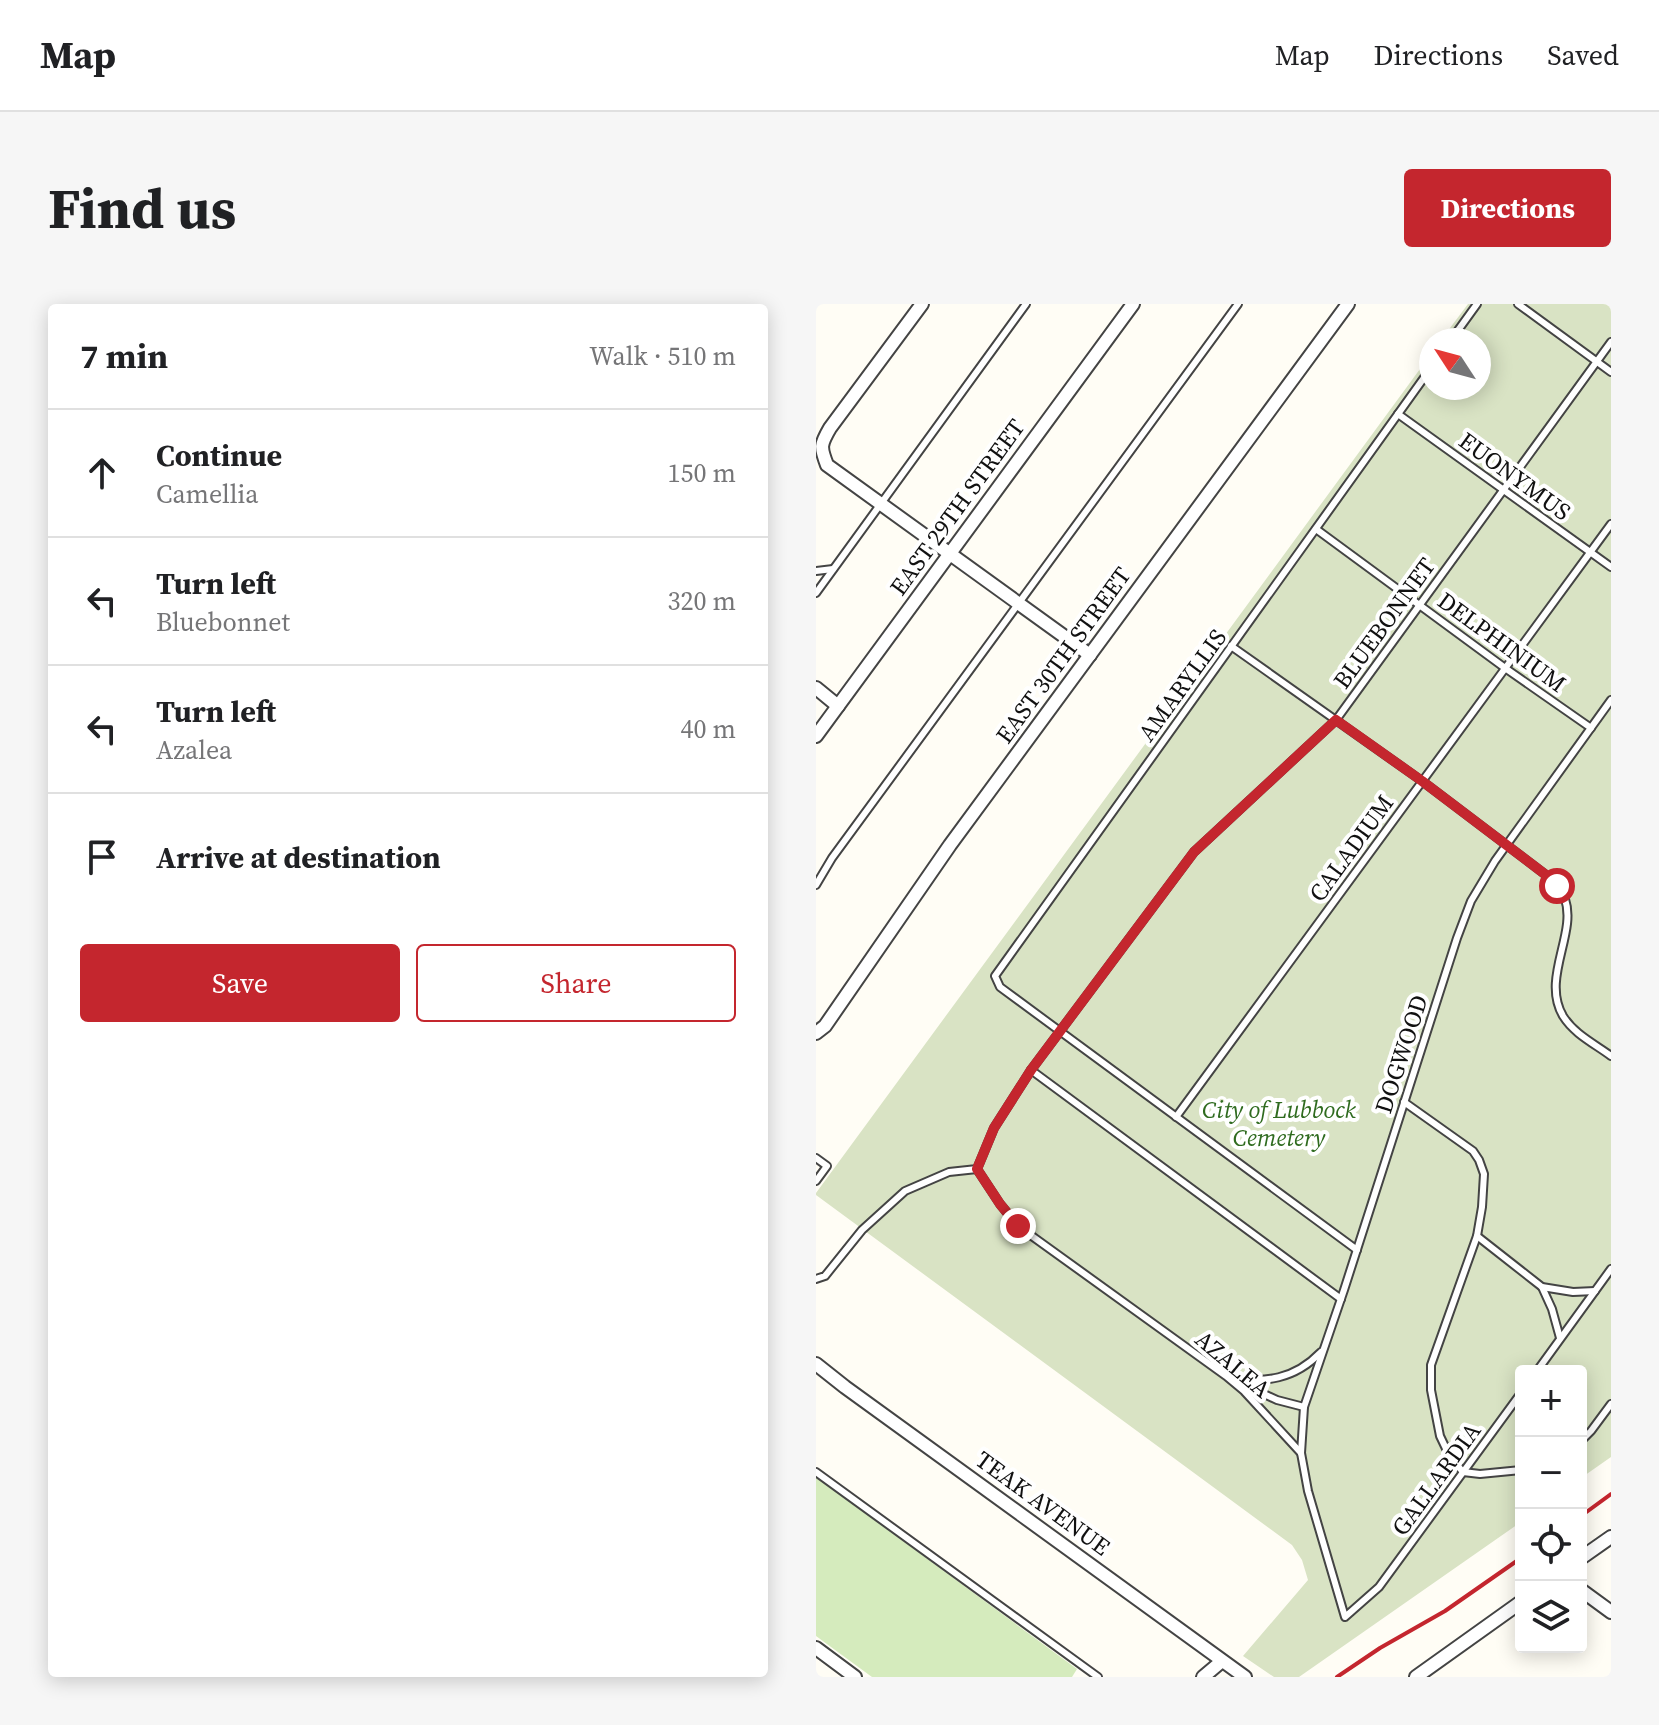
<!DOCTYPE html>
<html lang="en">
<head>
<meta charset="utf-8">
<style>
	:root { --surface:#fff; --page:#f6f6f6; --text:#202124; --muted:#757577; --line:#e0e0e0; --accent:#c4262e }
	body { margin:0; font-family:"Source Serif 4",serif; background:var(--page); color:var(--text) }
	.controls { position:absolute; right:24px; bottom:24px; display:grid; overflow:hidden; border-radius:8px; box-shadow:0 4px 20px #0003 }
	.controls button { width:72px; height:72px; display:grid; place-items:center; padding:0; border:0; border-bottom:2px solid var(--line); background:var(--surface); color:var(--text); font:40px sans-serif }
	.compass { position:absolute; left:603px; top:24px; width:72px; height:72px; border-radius:50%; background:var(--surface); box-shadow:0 4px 20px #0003; rotate:306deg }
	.stop { position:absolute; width:24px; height:24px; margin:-18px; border:6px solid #c4262e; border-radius:50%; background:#fff }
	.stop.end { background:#c4262e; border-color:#fff; box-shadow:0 2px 8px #0008 }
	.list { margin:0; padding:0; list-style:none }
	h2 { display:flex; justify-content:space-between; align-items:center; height:104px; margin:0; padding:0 32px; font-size:34px }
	h2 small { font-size:26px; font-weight:400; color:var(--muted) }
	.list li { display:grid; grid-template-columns:52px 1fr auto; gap:24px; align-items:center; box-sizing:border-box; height:128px; padding:0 32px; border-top:2px solid var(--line) }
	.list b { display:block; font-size:30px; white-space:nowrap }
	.list p { margin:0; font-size:26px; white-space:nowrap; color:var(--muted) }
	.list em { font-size:26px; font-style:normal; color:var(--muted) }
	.actions { display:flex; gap:16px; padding:24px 32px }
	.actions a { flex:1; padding:18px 0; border:2px solid var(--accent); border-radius:8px; text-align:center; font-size:28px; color:var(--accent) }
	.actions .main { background:var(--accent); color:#fff }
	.icon { flex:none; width:44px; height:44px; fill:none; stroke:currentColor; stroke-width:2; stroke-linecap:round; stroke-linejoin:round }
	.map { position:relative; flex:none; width:795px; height:1373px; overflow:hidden; border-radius:8px }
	header { display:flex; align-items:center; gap:48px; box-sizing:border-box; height:112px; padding:0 40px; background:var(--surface); border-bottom:2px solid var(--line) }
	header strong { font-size:38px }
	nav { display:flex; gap:44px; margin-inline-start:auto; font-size:28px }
	.intro { display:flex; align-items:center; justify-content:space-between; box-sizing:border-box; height:192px; padding:0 48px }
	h1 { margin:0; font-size:56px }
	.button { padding:20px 36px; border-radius:8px; background:var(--accent); color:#fff; font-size:28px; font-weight:700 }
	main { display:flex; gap:48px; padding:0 48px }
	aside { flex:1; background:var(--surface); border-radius:8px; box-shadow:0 4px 20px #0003 }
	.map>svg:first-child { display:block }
	.green { fill:#d5ebbd }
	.cemetery { fill:#d9e3c4 }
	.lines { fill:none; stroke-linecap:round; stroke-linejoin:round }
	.lane-casing { stroke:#444; stroke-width:10 }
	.street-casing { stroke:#444; stroke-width:16 }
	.lane { stroke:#fff; stroke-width:6 }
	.street { stroke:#fff; stroke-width:12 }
	.rail { stroke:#c4262e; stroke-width:4 }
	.route { stroke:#c4262e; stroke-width:10 }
	.labels { text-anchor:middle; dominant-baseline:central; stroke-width:8; stroke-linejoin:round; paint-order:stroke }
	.street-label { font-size:24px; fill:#111; stroke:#fff }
	.park-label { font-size:24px; font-style:italic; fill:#2f6b1f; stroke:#fff }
</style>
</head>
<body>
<header>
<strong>Map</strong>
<nav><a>Map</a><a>Directions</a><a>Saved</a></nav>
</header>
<div class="intro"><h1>Find us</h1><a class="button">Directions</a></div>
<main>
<aside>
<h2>7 min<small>Walk · 510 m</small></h2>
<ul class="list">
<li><svg class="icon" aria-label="ahead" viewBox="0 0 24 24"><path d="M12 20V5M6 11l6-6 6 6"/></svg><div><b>Continue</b><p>Camellia</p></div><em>150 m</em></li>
<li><svg class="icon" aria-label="left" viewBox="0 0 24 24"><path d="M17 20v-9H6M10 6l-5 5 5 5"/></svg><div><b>Turn left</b><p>Bluebonnet</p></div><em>320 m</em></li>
<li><svg class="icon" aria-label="left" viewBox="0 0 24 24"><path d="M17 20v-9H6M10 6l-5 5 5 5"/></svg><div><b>Turn left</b><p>Azalea</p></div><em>40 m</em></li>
<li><svg class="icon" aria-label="arrive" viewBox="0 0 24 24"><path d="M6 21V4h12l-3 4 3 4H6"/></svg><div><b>Arrive at destination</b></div></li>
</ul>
<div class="actions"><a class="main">Save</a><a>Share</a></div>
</aside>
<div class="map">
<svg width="795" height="1373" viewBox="0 0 795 1373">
	<rect width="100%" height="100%" fill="#fffdf5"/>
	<!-- green -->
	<path class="green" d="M 0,1173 L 261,1365 L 256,1373 L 56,1373 L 0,1332 Z"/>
	<!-- cemetery -->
	<path class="cemetery" d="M 652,0 L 795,0 L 795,1153 L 765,1174 L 765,1067 L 705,1067 L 705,1218 L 483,1373 L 458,1373 L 427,1352 L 492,1276 L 486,1256 L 476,1241 L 0,891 L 0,889 L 615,50 L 615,84 L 663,84 L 663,36 L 625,36 Z"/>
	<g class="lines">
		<defs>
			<g id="lane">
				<path d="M 702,0 L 795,68"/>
				<path d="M 635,36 L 661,0"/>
				<path d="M 582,110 L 795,263"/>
				<path d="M 500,225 L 689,364 L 775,424"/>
				<path d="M 0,267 L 17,265"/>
				<path d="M 0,289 L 210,0"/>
				<path d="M 415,342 L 606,477 L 730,571 C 737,578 746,585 749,595 C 761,630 725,674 747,712 C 758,730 779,740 795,752"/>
				<path d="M 0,581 L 16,554 L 422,0"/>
				<path d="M 215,766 L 525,995"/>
				<path d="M 588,798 L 657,847 L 663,856 L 668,870 L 666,903 L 661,932 L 615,1061 L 615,1086 L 624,1132 L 634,1153 L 647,1168 L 664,1170 L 705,1166"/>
				<path d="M 360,813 L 795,220"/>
				<path d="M 0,854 L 11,862 L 0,877"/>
				<path d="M 161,865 L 184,900 L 202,922 L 410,1072 L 428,1087 L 485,1149 L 492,1187 L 529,1313 L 563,1283 L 705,1089"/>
				<path d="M 661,932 L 726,983 L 757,988 L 779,987"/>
				<path d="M 541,946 L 184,683 L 179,672 L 615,64"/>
				<path d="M 0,975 L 9,972 L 46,926 L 89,887 L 133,868 L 161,865 L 178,824 L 215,766 L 378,548 L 520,416 L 795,38"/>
				<path d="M 726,983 L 736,1005 L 744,1034"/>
				<path d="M 721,1067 L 795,965"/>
				<path d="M 413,1073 C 449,1080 479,1075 505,1048"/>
				<path d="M 420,1077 L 461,1096 L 488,1103"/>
				<path d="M 765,1137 L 775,1127 L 795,1100"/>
				<path d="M 485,1149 L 488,1103 L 528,986 L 641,634 L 655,597 L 679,557 L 795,396"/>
				<path d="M 0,1168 L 282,1373"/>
			</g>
			<g id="street">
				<path d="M 106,0 L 14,124 C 4,141 4,143 11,161 L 274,351"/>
				<path d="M 0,384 L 22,402"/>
				<path d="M 0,432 L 317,0"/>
				<path d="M 0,729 L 9,722 L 134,541 L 532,0"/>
				<path d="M 0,1060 L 29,1083 L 429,1373"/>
				<path d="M 765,1254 L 795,1233"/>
				<path d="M 765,1286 L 795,1308"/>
				<path d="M 0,1344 L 39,1373"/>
				<path d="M 387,1373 L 406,1357"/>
				<path d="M 600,1373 L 705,1298"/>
			</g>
		</defs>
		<!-- lane casing -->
		<use href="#lane" class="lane-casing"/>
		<!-- street casing -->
		<use href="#street" class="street-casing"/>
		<!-- lane -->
		<use href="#lane" class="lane"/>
		<!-- street -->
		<use href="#street" class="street"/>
		<!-- rail -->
		<g class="rail">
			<path d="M 765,1212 L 795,1190"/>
			<path d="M 521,1373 L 564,1344 L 629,1307 L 705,1254"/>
		</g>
	</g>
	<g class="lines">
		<!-- route -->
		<path class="route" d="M 202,922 L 184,900 L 161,865 L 178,824 L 215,766 L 378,548 L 520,416 L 606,477 L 730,571 L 741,582"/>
	</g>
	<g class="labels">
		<!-- street labels -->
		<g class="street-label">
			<text transform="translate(699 172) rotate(36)">EUONYMUS</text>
			<text transform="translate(141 203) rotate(-54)">EAST 29TH STREET</text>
			<text transform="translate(568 319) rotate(-54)">BLUEBONNET</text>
			<text transform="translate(686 338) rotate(36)">DELPHINIUM</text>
			<text transform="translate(247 351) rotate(-54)">EAST 30TH STREET</text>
			<text transform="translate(366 381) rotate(-54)">AMARYLLIS</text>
			<text transform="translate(535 544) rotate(-54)">CALADIUM</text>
			<text transform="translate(585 750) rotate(-72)">DOGWOOD</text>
			<text transform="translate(417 1060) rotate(40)">AZALEA</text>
			<text transform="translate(620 1175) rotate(-54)">GALLARDIA</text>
			<text transform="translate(227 1199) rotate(36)">TEAK AVENUE</text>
		</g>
		<!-- park labels -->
		<g class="park-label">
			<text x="463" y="805">City of Lubbock<tspan x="463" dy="28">Cemetery</tspan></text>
		</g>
	</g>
</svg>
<div class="controls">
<button>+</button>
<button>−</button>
<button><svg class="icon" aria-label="locate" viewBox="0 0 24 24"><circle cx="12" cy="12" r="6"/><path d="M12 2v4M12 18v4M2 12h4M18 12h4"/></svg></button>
<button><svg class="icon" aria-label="layers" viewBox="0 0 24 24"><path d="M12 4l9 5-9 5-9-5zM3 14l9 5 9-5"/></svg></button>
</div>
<svg class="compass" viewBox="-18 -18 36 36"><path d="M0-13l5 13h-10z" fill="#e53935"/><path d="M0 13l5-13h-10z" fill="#757577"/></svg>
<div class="stop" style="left:741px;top:582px"></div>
<div class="stop end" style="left:202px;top:922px"></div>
</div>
</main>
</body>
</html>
